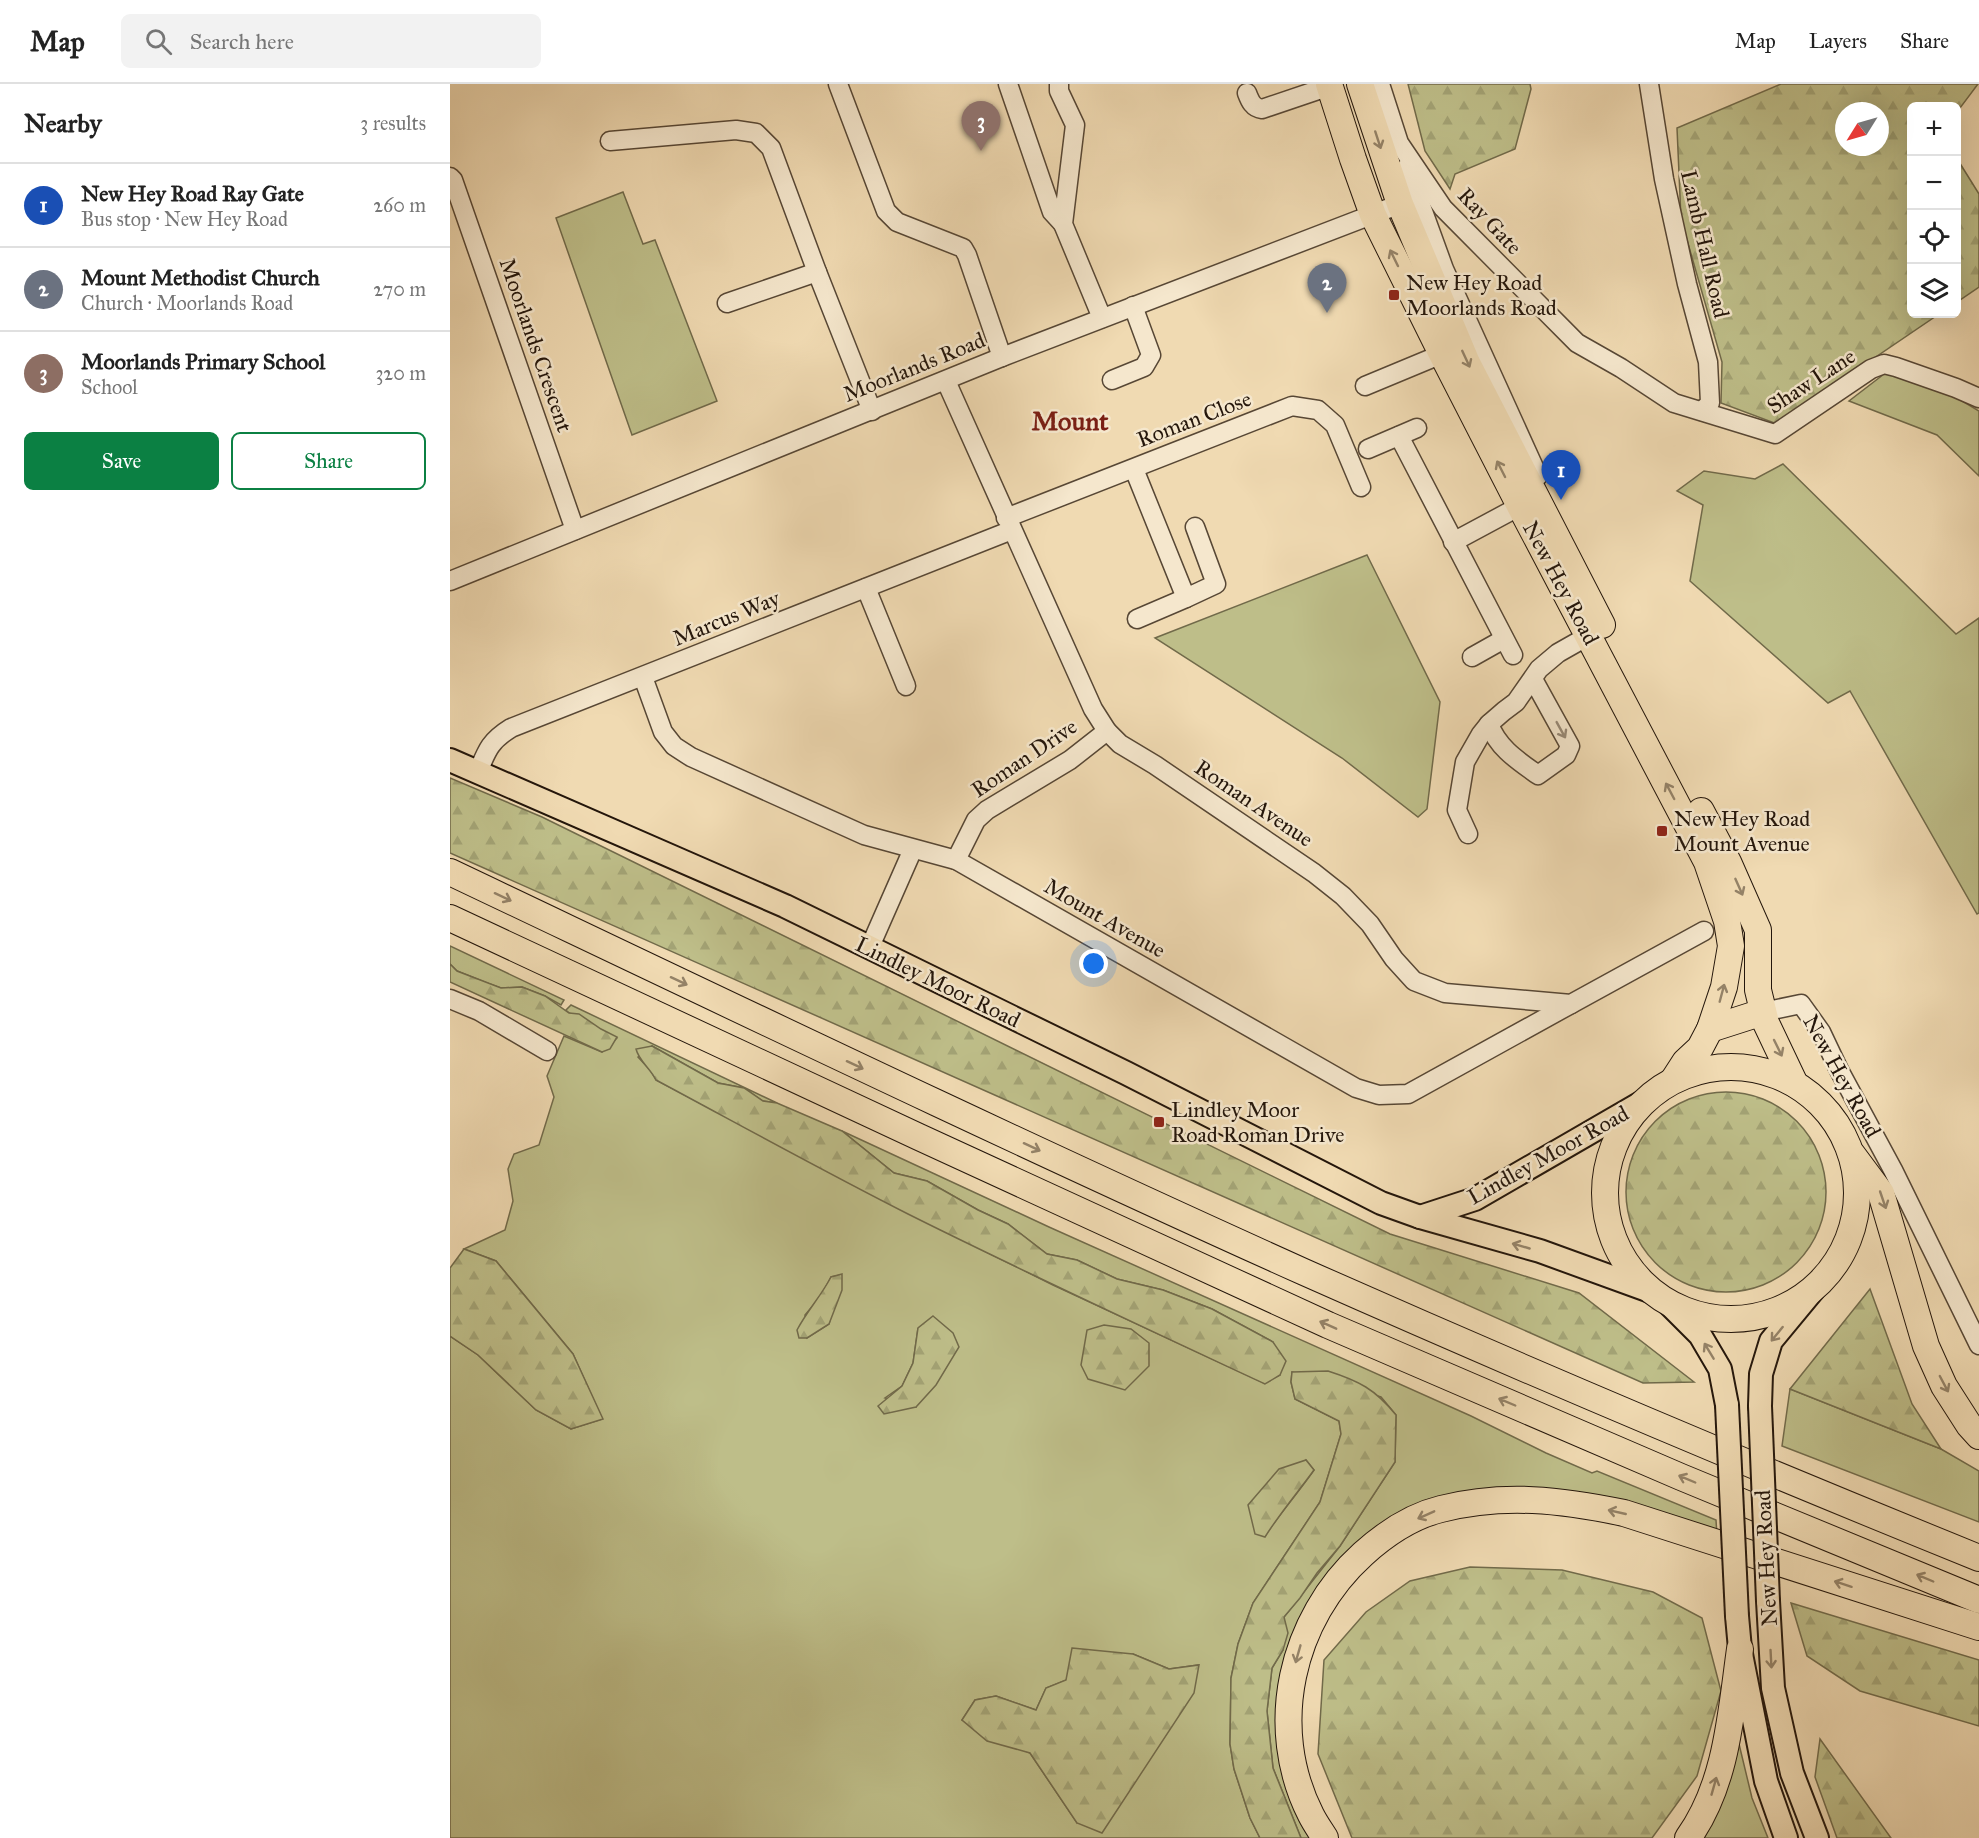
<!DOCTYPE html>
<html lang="en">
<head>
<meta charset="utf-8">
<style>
	:root { --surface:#fff; --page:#f2f2f2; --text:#222; --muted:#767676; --line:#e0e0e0; --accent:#0b8043 }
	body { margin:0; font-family:"IM FELL Great Primer",serif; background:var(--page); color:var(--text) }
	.controls { position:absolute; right:18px; top:18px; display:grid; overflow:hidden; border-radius:9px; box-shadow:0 6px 24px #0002 }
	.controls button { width:54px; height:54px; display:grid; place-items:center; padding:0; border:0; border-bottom:2px solid var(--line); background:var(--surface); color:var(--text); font:30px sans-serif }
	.compass { position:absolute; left:1385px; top:18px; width:54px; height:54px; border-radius:50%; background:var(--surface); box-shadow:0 6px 24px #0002; rotate:233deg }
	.you { position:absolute; left:644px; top:880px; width:21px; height:21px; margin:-15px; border:4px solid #fff; border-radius:50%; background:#1a73e8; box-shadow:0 0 0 9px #1a73e833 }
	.badge { display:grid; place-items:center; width:39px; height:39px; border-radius:50%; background:var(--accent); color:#fff; font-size:20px; font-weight:700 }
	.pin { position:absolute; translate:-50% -50px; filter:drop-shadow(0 2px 3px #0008) }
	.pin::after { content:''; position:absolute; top:32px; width:21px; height:18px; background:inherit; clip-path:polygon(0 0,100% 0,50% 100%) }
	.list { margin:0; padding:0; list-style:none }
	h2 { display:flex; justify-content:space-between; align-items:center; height:78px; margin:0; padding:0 24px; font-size:26px }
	h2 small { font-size:20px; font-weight:400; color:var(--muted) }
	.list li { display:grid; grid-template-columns:39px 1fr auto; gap:18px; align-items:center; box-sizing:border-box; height:84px; padding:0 24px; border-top:2px solid var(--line) }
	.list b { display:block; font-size:22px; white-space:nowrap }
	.list p { margin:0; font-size:20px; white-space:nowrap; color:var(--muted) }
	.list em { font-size:20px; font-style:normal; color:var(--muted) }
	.actions { display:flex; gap:12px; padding:18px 24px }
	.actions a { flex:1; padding:14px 0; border:2px solid var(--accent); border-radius:9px; text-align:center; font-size:21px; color:var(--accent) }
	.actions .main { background:var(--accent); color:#fff }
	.icon { flex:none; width:33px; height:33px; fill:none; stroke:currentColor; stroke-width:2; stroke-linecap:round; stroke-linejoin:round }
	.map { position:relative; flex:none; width:1529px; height:1754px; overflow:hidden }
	header { display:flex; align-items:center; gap:36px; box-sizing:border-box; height:84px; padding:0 30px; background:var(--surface); border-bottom:2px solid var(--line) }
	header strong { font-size:28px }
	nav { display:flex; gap:33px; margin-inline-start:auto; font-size:21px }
	.search { width:420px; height:54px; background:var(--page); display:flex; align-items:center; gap:15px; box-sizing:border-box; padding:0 21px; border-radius:9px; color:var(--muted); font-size:22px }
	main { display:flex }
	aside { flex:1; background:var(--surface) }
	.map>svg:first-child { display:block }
	.green { fill:#bebe89; stroke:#716a4a; stroke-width:1.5; fill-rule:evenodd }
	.forest { fill:url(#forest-firs); stroke:#716a4a; stroke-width:1.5; fill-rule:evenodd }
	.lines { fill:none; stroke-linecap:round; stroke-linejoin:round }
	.minor-casing { stroke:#574735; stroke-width:21 }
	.major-casing { stroke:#24160b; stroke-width:26 }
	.highway-casing { stroke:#24160b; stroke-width:28 }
	.minor { stroke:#f5e7cd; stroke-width:18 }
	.major { stroke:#f0dab2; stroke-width:22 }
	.highway { stroke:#f0dab2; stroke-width:26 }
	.major-bridge-casing { stroke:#24160b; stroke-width:26; stroke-linecap:butt }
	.major-bridge { stroke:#f0dab2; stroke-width:22 }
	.oneway { stroke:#948267 }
	.oneway2 { stroke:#978976 }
	.poi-dot { fill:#8f2418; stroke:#f5e7cd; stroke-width:2 }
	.labels { text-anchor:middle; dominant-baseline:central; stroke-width:5; stroke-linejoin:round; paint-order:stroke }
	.street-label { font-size:22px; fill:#24160b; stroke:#f5e7cd }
	.poi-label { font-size:22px; fill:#24160b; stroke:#f5e7cd; text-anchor:start }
	.quarter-label { font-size:26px; font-weight:bold; fill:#7a1f14; stroke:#f5e7cd }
</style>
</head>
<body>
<header>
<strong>Map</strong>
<div class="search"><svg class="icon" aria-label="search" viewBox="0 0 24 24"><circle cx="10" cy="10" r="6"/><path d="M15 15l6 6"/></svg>Search here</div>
<nav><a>Map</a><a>Layers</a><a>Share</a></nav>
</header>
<main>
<aside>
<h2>Nearby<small>3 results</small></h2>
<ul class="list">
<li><span class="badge" style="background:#1a4fb4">1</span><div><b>New Hey Road Ray Gate</b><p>Bus stop · New Hey Road</p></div><em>260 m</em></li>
<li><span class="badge" style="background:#6b7280">2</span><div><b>Mount Methodist Church</b><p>Church · Moorlands Road</p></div><em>270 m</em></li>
<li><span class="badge" style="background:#8d6e63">3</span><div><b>Moorlands Primary School</b><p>School</p></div><em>320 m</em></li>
</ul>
<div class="actions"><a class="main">Save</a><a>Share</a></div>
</aside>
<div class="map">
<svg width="1529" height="1754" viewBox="0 0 1529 1754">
	<defs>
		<pattern id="forest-firs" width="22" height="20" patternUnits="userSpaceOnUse" patternTransform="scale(1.5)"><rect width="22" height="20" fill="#bebe89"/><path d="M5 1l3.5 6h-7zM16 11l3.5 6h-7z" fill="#a3a375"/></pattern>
	</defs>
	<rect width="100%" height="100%" fill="#f0dab2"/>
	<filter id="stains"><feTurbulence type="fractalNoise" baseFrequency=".00333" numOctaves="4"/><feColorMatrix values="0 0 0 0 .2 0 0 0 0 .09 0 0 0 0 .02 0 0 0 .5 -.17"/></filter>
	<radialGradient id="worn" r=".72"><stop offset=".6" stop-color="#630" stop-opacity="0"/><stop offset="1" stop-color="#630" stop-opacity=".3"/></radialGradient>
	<!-- green -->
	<g class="green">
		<path d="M 173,108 L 193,160 L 205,156 L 267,317 L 182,351 L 106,134 Z"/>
		<path d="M 1438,287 L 1499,309 L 1529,327 L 1529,392 L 1487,351 L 1399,317 Z"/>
		<path d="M 1333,380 L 1506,550 L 1529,534 L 1529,829 L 1527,830 L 1400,607 L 1378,619 L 1240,497 L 1253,421 L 1227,407 L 1254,387 L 1305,395 Z"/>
		<path d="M 917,471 L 990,618 L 977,725 L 968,733 L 892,674 L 705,554 Z"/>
		<path d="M 0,862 L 114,916 L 111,921 L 95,912 L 72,903 L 51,904 L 37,899 L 7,887 L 0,880 Z"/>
		<path d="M 121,921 L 327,1019 L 313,1017 L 294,1004 L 268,999 L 202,962 L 188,973 L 201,987 L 206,996 L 458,1129 L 603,1201 L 814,1299 L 830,1291 L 823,1258 L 762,1225 L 713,1206 L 667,1195 L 627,1176 L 597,1170 L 558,1140 L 528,1126 L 477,1097 L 444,1089 L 392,1047 L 599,1143 L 1021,1332 L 1096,1369 L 1142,1389 L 1147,1387 L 1266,1436 L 1267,1452 L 1158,1418 L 955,1433 L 839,1575 L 864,1754 L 851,1754 L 823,1684 L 817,1627 L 822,1584 L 833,1566 L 834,1533 L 890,1462 L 945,1378 L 946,1331 L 931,1313 L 842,1288 L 841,1298 L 845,1315 L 889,1337 L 891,1350 L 870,1418 L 803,1519 L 788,1560 L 781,1594 L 780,1660 L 784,1685 L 800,1734 L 810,1754 L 0,1754 L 0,1252 L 28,1271 L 86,1326 L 121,1345 L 152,1335 L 123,1270 L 46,1177 L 14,1165 L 55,1146 L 63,1117 L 58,1085 L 64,1070 L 89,1061 L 104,1013 L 97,992 L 114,952 L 152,968 L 167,954 L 119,929 L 116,926 ZM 391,1191 L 379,1240 L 357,1254 L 355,1231 L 371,1212 L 381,1193 ZM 468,1244 L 466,1323 L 435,1314 L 452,1302 L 463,1279 ZM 856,1376 L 864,1386 C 848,1409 830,1429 815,1452 ZM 683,1570 L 719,1585 L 748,1581 L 627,1739 L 580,1669 L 512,1636 L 525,1616 L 546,1612 L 586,1626 L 596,1604 Z"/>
		<path d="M 1340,1305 L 1491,1365 L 1529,1387 L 1529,1438 L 1332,1362 Z"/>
		<path d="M 1289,1660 L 1302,1714 L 1318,1754 L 1254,1754 L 1262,1739 L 1279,1699 Z"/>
	</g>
	<!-- forest -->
	<g class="forest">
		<path d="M 958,0 L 1080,0 L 1081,5 L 1065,65 L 1005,90 L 1000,105 L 975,67 Z"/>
		<path d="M 1331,0 L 1528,0 L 1507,28 L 1506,22 L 1462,22 L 1462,230 L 1489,230 L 1327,340 L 1271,319 L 1272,278 L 1231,135 L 1227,44 ZM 1394,27 L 1430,27 L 1430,63 L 1394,63 Z"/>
		<path d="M 1506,73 L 1529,110 L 1529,203 L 1507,218 Z"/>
		<path d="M 0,694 L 92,733 L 940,1150 L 1129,1209 L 1244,1298 L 1193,1299 L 0,769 Z"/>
		<path d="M 0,880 L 7,887 L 51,904 L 72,903 L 95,912 L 119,929 L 129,930 L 151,945 L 167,953 L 160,965 L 152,968 L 0,898 Z"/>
		<path d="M 202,962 L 268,999 L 294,1004 L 313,1017 L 327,1019 L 392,1047 L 444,1089 L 477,1097 L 528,1126 L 558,1140 L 597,1170 L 627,1176 L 667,1195 L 713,1206 L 762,1225 L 823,1258 L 836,1277 L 830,1291 L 815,1300 C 695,1244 576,1189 458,1130 C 373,1087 290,1041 206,996 C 200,984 189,977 186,965 Z"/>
		<circle cx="1276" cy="1108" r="100"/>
		<path d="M 14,1165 L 46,1177 L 123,1270 L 153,1335 L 121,1345 L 86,1326 L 28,1271 L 0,1252 L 0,1184 Z"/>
		<path d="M 392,1190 L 392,1206 L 379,1240 L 357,1254 L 349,1254 L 347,1246 C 357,1227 371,1212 381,1193 Z"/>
		<path d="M 1420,1205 L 1462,1320 L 1491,1365 L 1340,1305 Z"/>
		<path d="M 483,1232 L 503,1249 L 509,1263 L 486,1301 L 466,1323 L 434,1330 L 428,1322 L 452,1302 L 463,1279 L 468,1244 Z"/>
		<path d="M 654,1241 L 681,1245 L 699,1259 L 699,1282 L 675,1306 L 638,1295 L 631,1281 L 637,1246 Z"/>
		<path d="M 878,1287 C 909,1297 925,1305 946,1331 L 945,1378 L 890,1462 L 867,1489 L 850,1514 L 834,1533 L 838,1549 L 833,1566 L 822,1584 L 817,1627 L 823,1684 L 851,1754 L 810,1754 L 800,1734 L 784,1685 L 780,1660 L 781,1594 L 788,1560 L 803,1519 L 870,1418 L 891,1350 L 889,1337 L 845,1315 L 841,1298 L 842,1288 Z"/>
		<path d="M 856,1376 L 864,1386 C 848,1408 830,1429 815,1453 L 805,1450 L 798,1421 L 829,1385 Z"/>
		<path d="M 1020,1483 L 1112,1486 L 1203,1508 L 1252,1534 L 1271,1607 L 1247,1692 L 1202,1754 L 902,1754 L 868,1670 L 874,1576 L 916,1528 L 960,1497 Z"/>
		<path d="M 1341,1519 L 1529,1576 L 1529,1642 L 1410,1607 L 1357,1572 Z"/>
		<path d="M 622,1564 L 683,1570 L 719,1585 L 749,1581 L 744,1609 L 652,1749 L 627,1739 L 580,1669 L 537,1657 L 512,1636 L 525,1616 L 546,1612 L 586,1626 L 596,1604 L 616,1596 Z"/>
		<path d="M 1370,1655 L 1441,1754 L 1387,1754 L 1365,1693 Z"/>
	</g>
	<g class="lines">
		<defs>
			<g id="minor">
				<path d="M 388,0 L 436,127 L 447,138 L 513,164 L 517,171 L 552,273"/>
				<path d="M 558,0 L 602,128 L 613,140"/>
				<path d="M 609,0 L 609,7 L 625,41 L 613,140 L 652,234"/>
				<path d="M 930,0 L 949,59 L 993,124 L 1127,259 L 1171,284 L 1224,319 L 1325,350 L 1421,285 L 1434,280 L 1446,283 L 1506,304 L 1529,314"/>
				<path d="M 1199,0 L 1214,95 L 1237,200 L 1258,278 L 1260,319 L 1252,327"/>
				<path d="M 797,9 C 800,17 803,24 812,25 L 880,2"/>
				<path d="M 160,57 L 286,46 L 306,49 L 321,64 L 367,188 L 422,327"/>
				<path d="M 957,83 L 994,185 L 1088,392"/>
				<path d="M 0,93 L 3,96 L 125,446"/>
				<path d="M 277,219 L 367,188"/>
				<path d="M 662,296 L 694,283 L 701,271 L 683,222"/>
				<path d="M 496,297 L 643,625 L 657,647 L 670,660 L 705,681 L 864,789 L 893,812 L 920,840 L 944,875 L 964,897 L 995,909 L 1121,920 L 1254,847"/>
				<path d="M 915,302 L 992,270"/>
				<path d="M 949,352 L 1063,571"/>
				<path d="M 918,365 L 967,344"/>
				<path d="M 684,385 L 736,514 L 766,500 L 745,443"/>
				<path d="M 556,434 L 842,322 L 868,326 L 885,341 L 911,403"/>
				<path d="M 1003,458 L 1070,422"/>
				<path d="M 0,497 L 552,273 L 950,120"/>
				<path d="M 416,504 L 456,602"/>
				<path d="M 687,535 L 736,514"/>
				<path d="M 1022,573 L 1054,555"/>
				<path d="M 193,593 L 213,648 L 224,662 L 241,673 L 414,751 L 506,776 L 906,1004 L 929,1011 L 958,1010 L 1121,920"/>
				<path d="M 1083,595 L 1120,662 L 1116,671 L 1088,691 C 1067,676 1048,664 1039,640 L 1054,627 L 1066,618 L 1089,585 L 1108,569 L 1138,552"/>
				<path d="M 28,688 C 37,666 40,657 61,644 L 562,446"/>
				<path d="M 1018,750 L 1007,726 L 1015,678 L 1031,650 L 1039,640"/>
				<path d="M 506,776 L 526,736 L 537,726 L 620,676 L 657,647"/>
				<path d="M 419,865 L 463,765"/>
				<path d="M 0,915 L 29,927 L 97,967"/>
				<path d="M 1313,928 L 1351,920 L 1371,948 L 1389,986 L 1443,1086 L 1529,1261"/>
			</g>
			<g id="major">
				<path d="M 0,676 L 335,822 L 676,989 L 931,1119 L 970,1133 L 1090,1167 L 1200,1207"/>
				<path d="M 970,1133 L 1025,1115 L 1191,1019"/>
				<path d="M 1219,1220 L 1250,1251 L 1270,1285 L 1277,1321"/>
				<path d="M 1310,1322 L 1311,1290 L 1321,1257 L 1364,1205"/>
				<path d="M 1318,1517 L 1323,1604 L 1342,1689 L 1367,1754"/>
				<path d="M 1287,1532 L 1290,1565 L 1316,1697 L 1336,1754"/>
			</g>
			<g id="highway">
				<path d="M 879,0 L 903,75 L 923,131 L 992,270 L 1070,422 L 1257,778 L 1277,837 L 1281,862 L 1274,903 L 1260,945 L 1250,964 L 1235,978 L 1224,995"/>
				<path d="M 910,0 L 950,120 L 1017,279 L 1152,541"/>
				<path d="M 1251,727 L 1278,778 L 1308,846 L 1308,906 L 1316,939 L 1345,1000"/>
				<path d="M 0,788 C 284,923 567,1059 854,1188 C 1077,1287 1302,1382 1529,1474"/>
				<path d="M 0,834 L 469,1053 L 878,1241 L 1231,1393 L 1529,1516"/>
				<path d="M 1260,945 L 1313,928"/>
				<circle cx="1281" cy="1109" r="126"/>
				<path d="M 1402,1070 L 1431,1109 L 1476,1262 L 1494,1302 L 1519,1341 L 1529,1352"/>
				<path d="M 875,1754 C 870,1746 865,1739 861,1731 C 816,1643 841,1535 913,1470 C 934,1451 962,1432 991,1425 C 1054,1409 1112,1416 1174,1429 L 1529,1543"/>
				<path d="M 1238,1754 C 1277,1700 1281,1629 1290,1565"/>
			</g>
		</defs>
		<!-- minor casing -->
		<use href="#minor" class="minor-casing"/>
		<!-- major casing -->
		<use href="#major" class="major-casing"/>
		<!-- highway casing -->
		<use href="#highway" class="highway-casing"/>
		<!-- minor -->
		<use href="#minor" class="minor"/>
		<!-- major -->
		<use href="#major" class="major"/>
		<!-- highway -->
		<use href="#highway" class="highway"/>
		<defs>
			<g id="major-bridge">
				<path d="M 1277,1321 L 1287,1532"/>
				<path d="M 1310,1322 L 1318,1517"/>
			</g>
		</defs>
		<!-- major-bridge casing -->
		<use href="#major-bridge" class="major-bridge-casing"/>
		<!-- major-bridge -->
		<use href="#major-bridge" class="major-bridge"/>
	</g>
	<!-- one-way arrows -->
	<defs><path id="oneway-shaft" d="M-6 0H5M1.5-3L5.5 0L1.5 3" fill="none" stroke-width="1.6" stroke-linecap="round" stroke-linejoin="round" transform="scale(1.5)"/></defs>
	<g class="oneway">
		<use href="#oneway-shaft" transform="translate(928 56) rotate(72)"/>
		<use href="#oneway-shaft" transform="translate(944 174) rotate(-116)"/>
		<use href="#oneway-shaft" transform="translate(1016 275) rotate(65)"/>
		<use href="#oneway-shaft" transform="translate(1051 385) rotate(-117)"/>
		<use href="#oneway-shaft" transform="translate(1220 707) rotate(-118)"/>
		<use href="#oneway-shaft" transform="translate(1289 803) rotate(66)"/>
		<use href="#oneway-shaft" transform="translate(53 813) rotate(25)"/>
		<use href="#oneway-shaft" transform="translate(229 897) rotate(25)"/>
		<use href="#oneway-shaft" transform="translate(1272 909) rotate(-75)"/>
		<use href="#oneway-shaft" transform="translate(1328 964) rotate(64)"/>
		<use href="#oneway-shaft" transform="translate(405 981) rotate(25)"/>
		<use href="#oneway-shaft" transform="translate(582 1063) rotate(25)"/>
		<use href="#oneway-shaft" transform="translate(1433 1116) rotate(71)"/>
		<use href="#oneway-shaft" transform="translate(1071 1162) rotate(-164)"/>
		<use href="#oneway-shaft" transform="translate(878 1241) rotate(-156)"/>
		<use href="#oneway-shaft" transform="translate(1327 1250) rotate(129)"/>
		<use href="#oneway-shaft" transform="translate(1259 1267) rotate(-121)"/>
		<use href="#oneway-shaft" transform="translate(1494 1300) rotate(62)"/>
		<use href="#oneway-shaft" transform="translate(1057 1318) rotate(-157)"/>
		<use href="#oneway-shaft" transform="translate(1237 1395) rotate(-157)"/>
		<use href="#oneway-shaft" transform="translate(1167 1428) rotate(-167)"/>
		<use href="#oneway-shaft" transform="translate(976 1431) rotate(156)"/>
		<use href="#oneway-shaft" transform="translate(1475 1494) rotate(-157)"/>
		<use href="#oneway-shaft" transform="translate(1393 1500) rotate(-162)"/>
		<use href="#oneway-shaft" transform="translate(848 1570) rotate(106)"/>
		<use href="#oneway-shaft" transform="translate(1321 1575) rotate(87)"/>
		<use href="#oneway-shaft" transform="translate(1264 1702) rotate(-74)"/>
	</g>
	<use class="oneway2" href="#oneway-shaft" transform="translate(1111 646) rotate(61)"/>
	<!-- markers -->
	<g class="poi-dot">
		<rect x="938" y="205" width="12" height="12" rx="3"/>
		<rect x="1206" y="741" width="12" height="12" rx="3"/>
		<rect x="703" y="1032" width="12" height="12" rx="3"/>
	</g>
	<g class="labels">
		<!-- street labels -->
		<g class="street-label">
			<text transform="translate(1040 137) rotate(47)">Ray Gate</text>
			<text transform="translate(1255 160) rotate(77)">Lamb Hall Road</text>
			<text transform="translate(86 261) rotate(71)">Moorlands Crescent</text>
			<text transform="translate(464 283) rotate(-22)">Moorlands Road</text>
			<text transform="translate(1361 297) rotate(-33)">Shaw Lane</text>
			<text transform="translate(744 335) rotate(-21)">Roman Close</text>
			<text transform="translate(1111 499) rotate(62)">New Hey Road</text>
			<text transform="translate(276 534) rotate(-22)">Marcus Way</text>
			<text transform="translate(574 674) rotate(-34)">Roman Drive</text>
			<text transform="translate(804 719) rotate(34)">Roman Avenue</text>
			<text transform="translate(655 834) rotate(30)">Mount Avenue</text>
			<text transform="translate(488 898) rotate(26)">Lindley Moor Road</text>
			<text transform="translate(1392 992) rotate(61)">New Hey Road</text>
			<text transform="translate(1098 1071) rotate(-29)">Lindley Moor Road</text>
			<text transform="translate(1316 1474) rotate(-93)">New Hey Road</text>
		</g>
		<!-- poi labels -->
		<g class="poi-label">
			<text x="956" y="198">New Hey Road<tspan x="956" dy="25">Moorlands Road</tspan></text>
			<text x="1224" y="734">New Hey Road<tspan x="1224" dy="25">Mount Avenue</tspan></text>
			<text x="721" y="1025">Lindley Moor<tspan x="721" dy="25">Road Roman Drive</tspan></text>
		</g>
		<!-- quarter labels -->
		<g class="quarter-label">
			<text x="620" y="337">Mount</text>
		</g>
	</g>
	<rect width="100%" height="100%" filter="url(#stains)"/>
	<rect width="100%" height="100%" fill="url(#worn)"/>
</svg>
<div class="controls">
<button>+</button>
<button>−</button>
<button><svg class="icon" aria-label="locate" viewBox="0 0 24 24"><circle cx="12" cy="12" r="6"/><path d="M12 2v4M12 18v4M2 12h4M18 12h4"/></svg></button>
<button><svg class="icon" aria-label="layers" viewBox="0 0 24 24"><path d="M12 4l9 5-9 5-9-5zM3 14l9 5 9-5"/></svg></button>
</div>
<svg class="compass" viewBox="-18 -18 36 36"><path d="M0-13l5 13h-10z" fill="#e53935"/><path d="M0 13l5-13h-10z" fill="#767676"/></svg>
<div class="you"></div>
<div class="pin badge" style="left:1111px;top:416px;background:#1a4fb4">1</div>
<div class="pin badge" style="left:877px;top:229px;background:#6b7280">2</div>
<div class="pin badge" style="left:531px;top:67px;background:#8d6e63">3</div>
</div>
</main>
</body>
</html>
